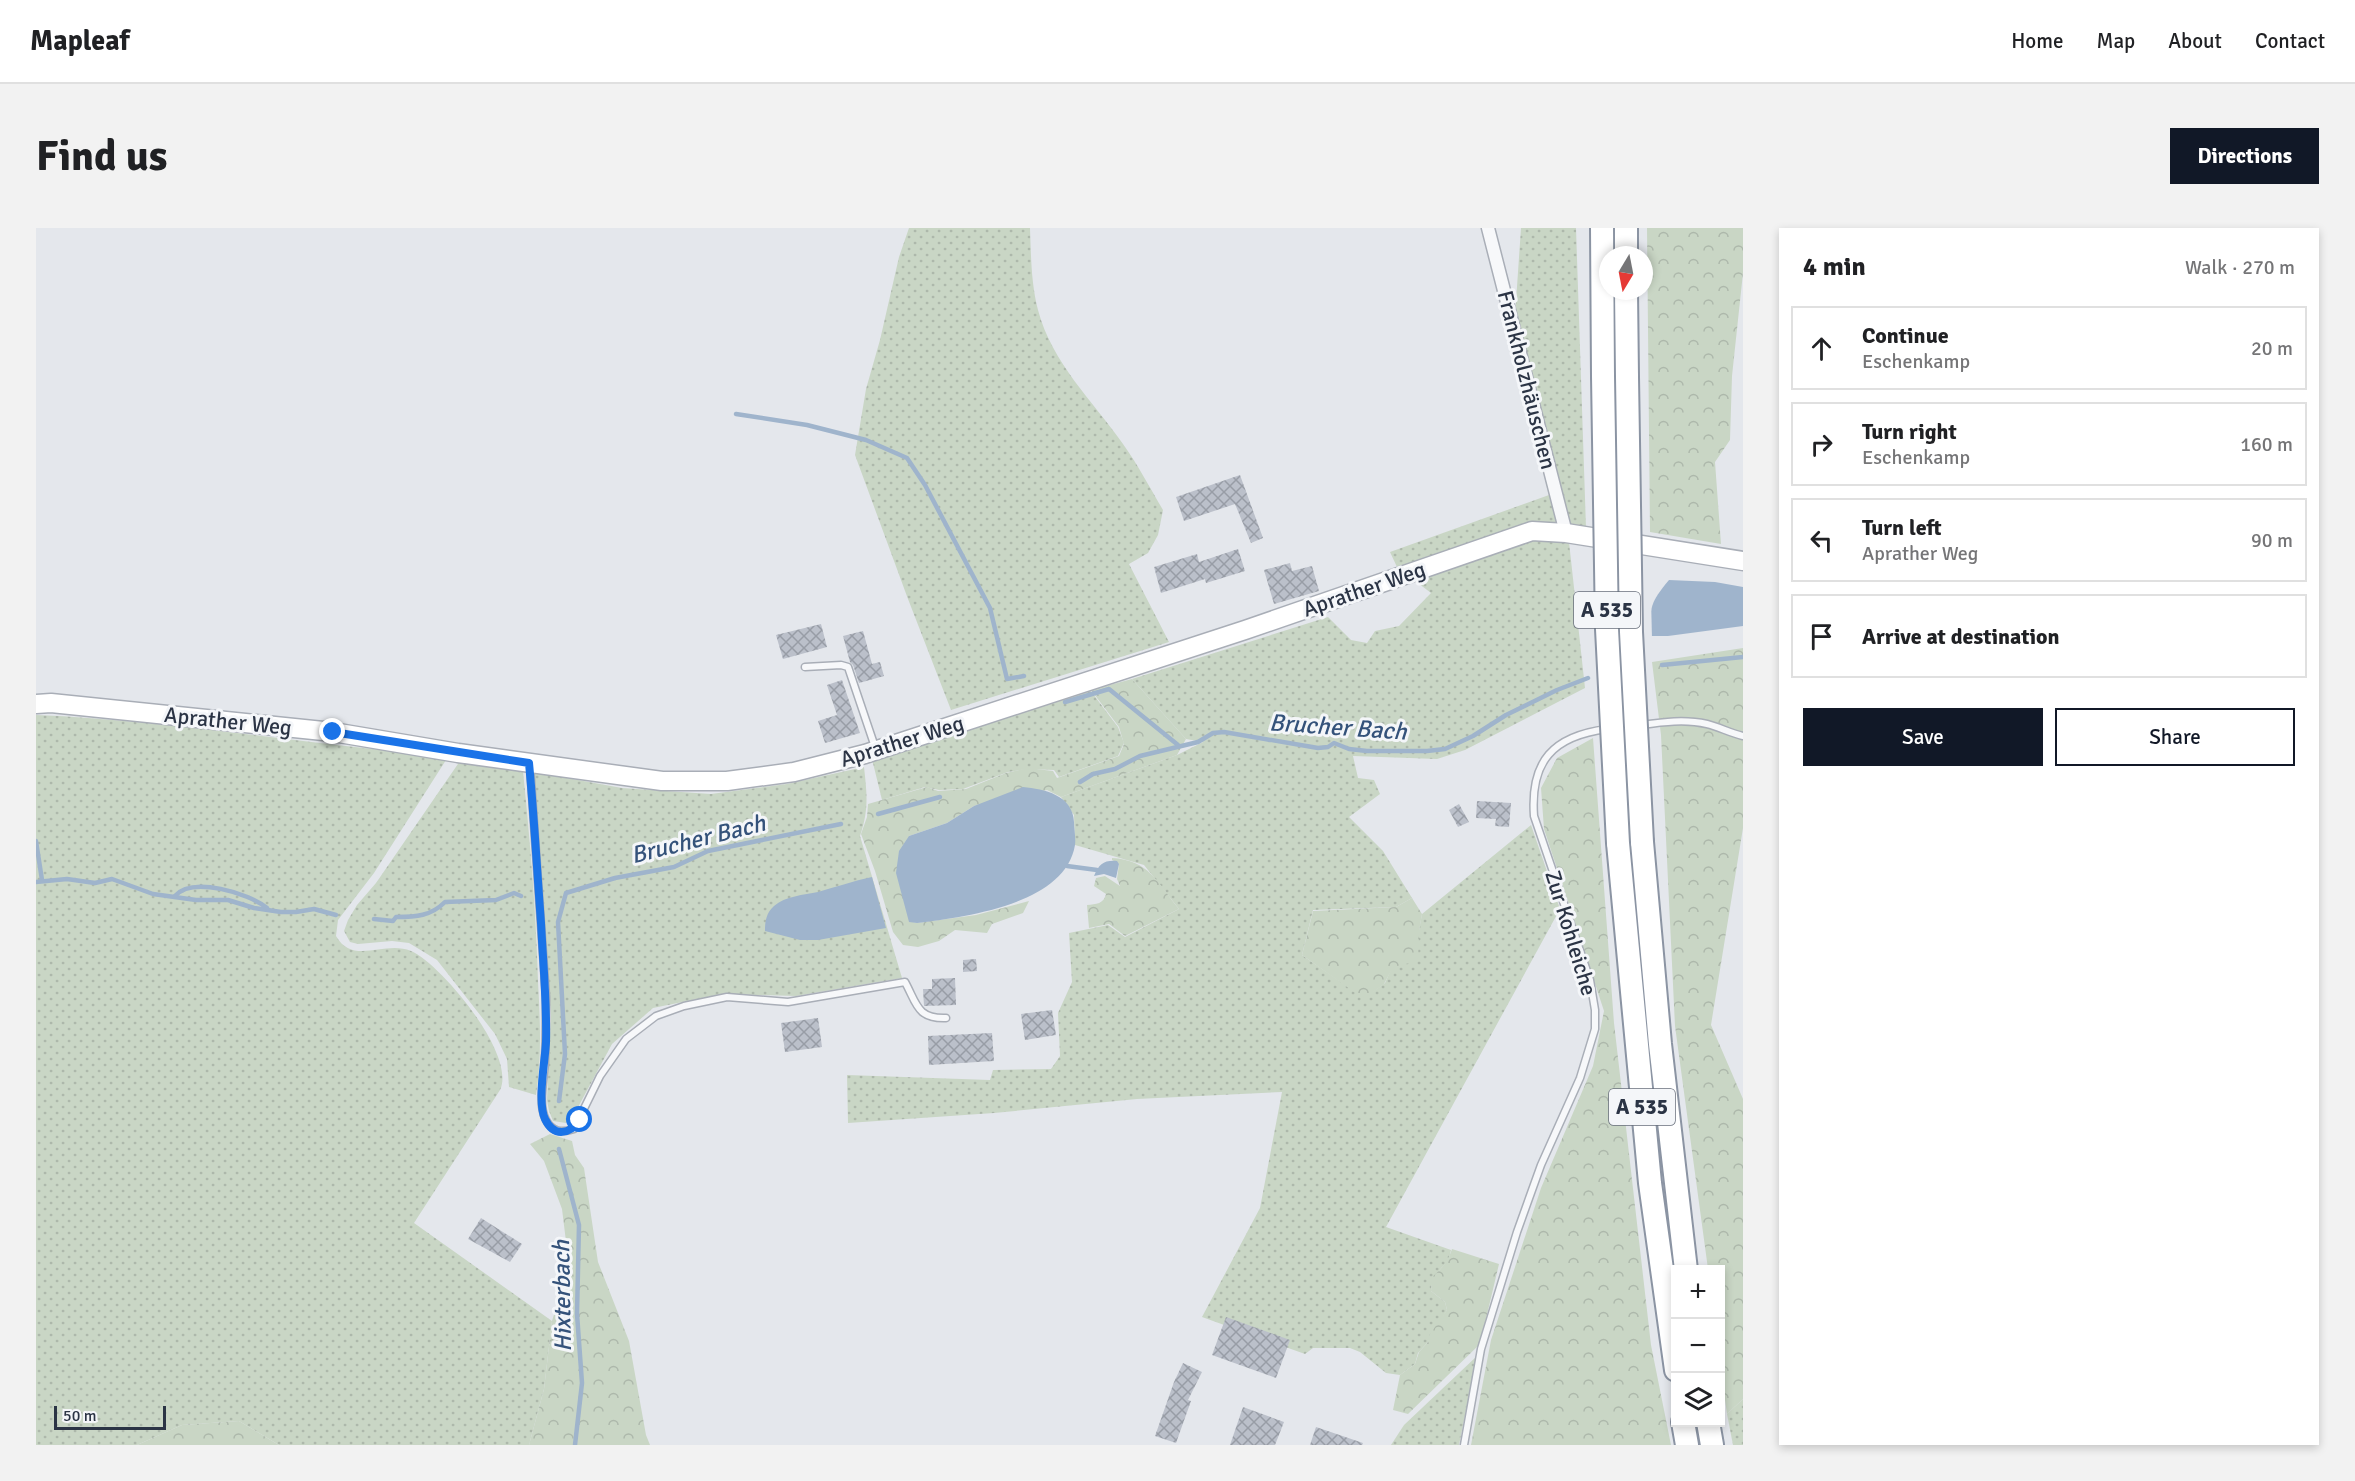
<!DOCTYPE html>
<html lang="en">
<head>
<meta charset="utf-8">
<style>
	:root { --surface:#fff; --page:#f2f2f2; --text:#202124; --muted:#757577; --line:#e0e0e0; --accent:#111827 }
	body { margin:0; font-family:Signika,sans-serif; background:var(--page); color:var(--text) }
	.controls { position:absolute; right:18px; bottom:18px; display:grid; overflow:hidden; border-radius:0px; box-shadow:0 3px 9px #0003 }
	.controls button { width:54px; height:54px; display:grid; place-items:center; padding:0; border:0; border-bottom:2px solid var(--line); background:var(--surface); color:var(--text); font:30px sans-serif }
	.compass { position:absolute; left:1563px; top:18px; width:54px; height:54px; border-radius:50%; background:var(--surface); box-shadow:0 3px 9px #0003; rotate:190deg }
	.scale { position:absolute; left:18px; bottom:15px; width:112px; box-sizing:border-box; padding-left:6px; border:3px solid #2b3445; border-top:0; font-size:16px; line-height:21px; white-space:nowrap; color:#2b3445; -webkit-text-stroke:4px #f4f6f9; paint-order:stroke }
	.stop { position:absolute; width:18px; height:18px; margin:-14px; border:4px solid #1a73e8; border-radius:50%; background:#fff }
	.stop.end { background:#1a73e8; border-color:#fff; box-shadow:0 2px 6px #0008 }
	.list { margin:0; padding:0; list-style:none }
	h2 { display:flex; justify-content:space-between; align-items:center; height:78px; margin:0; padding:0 24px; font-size:26px }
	h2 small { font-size:20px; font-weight:400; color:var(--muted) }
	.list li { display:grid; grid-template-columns:39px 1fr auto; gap:18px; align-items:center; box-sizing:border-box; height:84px; margin:0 12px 12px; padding:0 12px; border:2px solid var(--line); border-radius:0px }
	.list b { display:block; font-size:22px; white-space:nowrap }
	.list p { margin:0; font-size:20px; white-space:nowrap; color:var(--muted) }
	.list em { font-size:20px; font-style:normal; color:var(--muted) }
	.actions { display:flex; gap:12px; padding:18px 24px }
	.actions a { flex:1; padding:14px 0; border:2px solid var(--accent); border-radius:0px; text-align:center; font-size:21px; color:var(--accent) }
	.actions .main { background:var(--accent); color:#fff }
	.icon { flex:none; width:33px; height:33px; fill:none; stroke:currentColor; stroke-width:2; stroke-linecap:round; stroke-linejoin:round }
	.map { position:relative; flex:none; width:1707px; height:1217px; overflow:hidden; border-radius:0px }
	header { display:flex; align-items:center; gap:36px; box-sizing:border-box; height:84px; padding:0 30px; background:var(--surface); border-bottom:2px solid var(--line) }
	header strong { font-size:28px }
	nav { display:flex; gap:33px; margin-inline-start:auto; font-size:21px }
	.intro { display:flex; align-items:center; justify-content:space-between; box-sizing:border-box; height:144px; padding:0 36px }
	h1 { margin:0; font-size:42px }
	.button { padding:15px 27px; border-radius:0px; background:var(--accent); color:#fff; font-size:21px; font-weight:700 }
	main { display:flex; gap:36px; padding:0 36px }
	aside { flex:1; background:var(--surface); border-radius:0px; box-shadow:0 3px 9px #0003 }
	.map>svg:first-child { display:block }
	.grass { fill:url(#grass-dots) }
	.forest { fill:url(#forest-crowns) }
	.water { fill:#9fb4cc }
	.pier { fill:#e4e7ec }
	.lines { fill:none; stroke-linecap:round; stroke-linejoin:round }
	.stream { stroke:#9fb4cc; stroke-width:4.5 }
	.building { fill:url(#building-cross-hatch) }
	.lane-casing { stroke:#a9aeb7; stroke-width:9 }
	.street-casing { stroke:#a9aeb7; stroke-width:15 }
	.secondary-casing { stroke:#a9aeb7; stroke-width:21 }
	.highway-casing { stroke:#8b94a3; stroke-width:26 }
	.lane { stroke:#f7f8fa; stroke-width:6 }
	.street { stroke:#f7f8fa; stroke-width:12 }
	.secondary { stroke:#fff; stroke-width:18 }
	.highway { stroke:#fff; stroke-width:22 }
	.highway-bridge-casing { stroke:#8b94a3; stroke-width:26; stroke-linecap:butt }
	.highway-bridge { stroke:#fff; stroke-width:22 }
	.route { stroke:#1a73e8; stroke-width:8 }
	.labels { text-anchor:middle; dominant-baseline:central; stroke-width:6; stroke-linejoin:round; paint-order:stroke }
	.shield { fill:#f4f6f9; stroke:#676e7b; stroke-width:1.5 }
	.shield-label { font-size:21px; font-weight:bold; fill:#2b3445 }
	.street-label { font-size:22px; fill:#2b3445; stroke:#f4f6f9 }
	.water-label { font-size:24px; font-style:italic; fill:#34527a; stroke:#f4f6f9 }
</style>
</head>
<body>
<header>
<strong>Mapleaf</strong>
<nav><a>Home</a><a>Map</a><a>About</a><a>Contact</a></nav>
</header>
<div class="intro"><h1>Find us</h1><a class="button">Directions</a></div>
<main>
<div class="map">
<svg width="1707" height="1217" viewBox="0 0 1707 1217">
	<defs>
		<pattern id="grass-dots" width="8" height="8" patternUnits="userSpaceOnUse" patternTransform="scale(1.5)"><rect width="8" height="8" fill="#c9d6c5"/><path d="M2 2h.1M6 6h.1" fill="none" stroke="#adb8ab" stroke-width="1.8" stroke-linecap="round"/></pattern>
		<pattern id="forest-crowns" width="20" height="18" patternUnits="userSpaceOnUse" patternTransform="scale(1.5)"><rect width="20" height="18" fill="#c9d6c5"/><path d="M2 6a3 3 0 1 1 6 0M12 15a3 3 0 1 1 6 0" fill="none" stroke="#adb8ab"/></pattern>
		<pattern id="building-cross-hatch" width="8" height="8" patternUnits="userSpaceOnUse" patternTransform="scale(1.5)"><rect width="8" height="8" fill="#bbc0ca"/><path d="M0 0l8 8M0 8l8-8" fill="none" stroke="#989da6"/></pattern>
	</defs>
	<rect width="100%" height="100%" fill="#e4e7ec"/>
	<!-- grass -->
	<g class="grass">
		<path d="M 873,0 L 994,0 C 995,27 995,55 1002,82 C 1016,135 1056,172 1087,216 C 1102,237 1114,260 1127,282 L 1122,307 L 1112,325 L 1093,336 L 1133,414 L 915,482 L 872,371 L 819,227 L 830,161 L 844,112 L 863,29 Z"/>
		<path d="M 1485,0 L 1540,0 L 1550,300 L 1533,314 L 1549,460 L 1429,522 L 1401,531 L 1317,528 L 1322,550 L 1338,552 L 1344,566 L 1313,589 L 1347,623 L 1376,670 L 1360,679 L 1277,682 L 1266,727 L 1328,770 L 1349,755 L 1356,739 L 1383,702 L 1386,686 L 1495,597 L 1524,681 L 1350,999 L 1415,1022 C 1412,1042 1397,1039 1395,1063 L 1409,1074 L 1411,1082 L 1392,1114 L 1382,1125 L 1379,1136 L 1364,1147 L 1350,1145 L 1324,1124 L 1314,1120 L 1277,1120 L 1269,1126 L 1166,1089 L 1224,980 L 1246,864 L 1101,871 L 958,885 L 812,895 L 811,847 L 954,852 L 957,842 L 1015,841 L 1024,828 L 1022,785 L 1036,754 L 1033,705 L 1072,697 L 1089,709 L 1143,681 L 1108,637 L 1039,617 L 1038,587 L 1025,569 L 1141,527 L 1167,514 L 1150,511 L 1096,451 L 1292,389 L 1315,412 L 1331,415 L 1339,403 L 1363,398 L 1395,365 L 1361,339 L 1354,324 L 1513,267 L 1476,101 L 1479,88 Z"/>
		<path d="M 1054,462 L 1082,499 L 1088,515 L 1082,528 L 1023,549 L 1018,542 L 991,541 L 972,544 L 927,561 L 903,562 L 889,559 L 846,572 L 836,531 Z"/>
		<path d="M 0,487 C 125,492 249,513 374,525 L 410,532 L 338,645 L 302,692 L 300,708 C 317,738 348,712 375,723 C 405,736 481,827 464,862 L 378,995 L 516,1093 L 508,1161 L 493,1217 L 243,1217 L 203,1193 L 146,1197 L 101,1217 L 0,1217 Z"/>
		<path d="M 424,533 L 487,543 C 494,613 500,682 502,753 C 504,791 506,829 500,867 L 473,859 L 471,831 L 459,806 L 401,732 L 373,715 L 356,713 L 322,716 L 314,714 L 308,703 L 312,692 L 321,677 L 340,655 Z"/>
		<path d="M 828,539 C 831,566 833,582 824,608 L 866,750 L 760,768 L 686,766 L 617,780 L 576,816 L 541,881 L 530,895 L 517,893 L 513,883 L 511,872 L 515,787 L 498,544 L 586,560 L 675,566 L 751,556 Z"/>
		<path d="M 1441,1128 L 1423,1217 L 1355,1217 L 1368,1197 Z"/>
		<path d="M 1707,1171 L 1707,1217 L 1697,1217 L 1691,1186 Z"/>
	</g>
	<!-- forest -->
	<g class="forest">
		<path d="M 1611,0 L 1707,0 L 1707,45 L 1696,148 L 1694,212 L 1679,234 L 1685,316 L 1614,304 Z"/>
		<path d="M 1707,420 L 1707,600 L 1675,797 L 1707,871 L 1707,1171 L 1691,1186 L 1684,1136 L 1684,1042 L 1672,1041 L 1639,798 L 1625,507 L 1616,434 Z"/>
		<path d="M 1096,451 L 1150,511 L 1141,527 L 1025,569 L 1011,562 L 938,578 L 911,595 L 873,608 L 873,693 L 881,695 L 940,687 L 993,673 L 987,685 L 956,696 L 951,705 L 919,702 L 903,713 L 882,719 L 867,717 L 857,704 L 839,643 L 825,606 L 831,589 L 832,576 L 891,559 L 902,563 L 930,561 L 970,545 L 992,540 L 1017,543 L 1021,550 L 1083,528 L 1088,516 L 1083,499 L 1055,462 Z"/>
		<path d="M 1557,510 L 1578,795 L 1615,1117 L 1635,1217 L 1435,1217 L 1455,1112 L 1505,960 L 1557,838 L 1568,783 L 1508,601 L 1505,560 L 1521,530 Z"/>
		<path d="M 1076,630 C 1113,632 1121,654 1143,681 L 1089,708 L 1073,696 L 1053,700 L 1051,677 C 1060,676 1068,676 1070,666 L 1058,658 L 1060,650 L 1069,648 L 1084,658 L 1081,651 L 1083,636 L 1076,632 Z"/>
		<path d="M 1376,670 L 1386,686 L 1383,703 L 1382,733 L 1357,739 L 1348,756 L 1328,771 L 1266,727 L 1277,683 L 1360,679 Z"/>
		<path d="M 514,906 L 536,913 L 539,927 L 548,940 L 562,1034 L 593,1113 L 610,1207 L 614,1217 L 493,1217 L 508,1161 L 516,1093 L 533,1038 L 526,981 L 508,933 L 494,916 Z"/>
		<path d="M 1416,1021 L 1463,1036 L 1444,1116 L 1372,1186 L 1357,1182 L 1364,1147 L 1379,1136 L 1383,1124 L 1392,1114 L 1394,1106 L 1411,1082 L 1409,1074 L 1395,1063 L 1396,1049 C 1406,1041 1412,1033 1416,1021 Z"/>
		<path d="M 203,1193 L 243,1217 L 101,1217 L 146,1197 Z"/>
	</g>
	<!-- water -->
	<g class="water">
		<path d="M 1633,352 L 1679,354 L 1707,359 L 1707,398 L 1632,408 L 1614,408 C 1614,378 1614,375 1633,352 Z"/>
		<path d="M 987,559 C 1008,561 1037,567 1038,594 C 1038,601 1040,610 1039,617 C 1029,677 928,689 881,695 L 873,694 L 860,645 L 863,623 L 873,608 L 911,595 L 938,578 Z"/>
		<path d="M 1081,633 L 1083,636 L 1080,650 L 1068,646 L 1058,648 C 1063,636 1068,632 1081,633 Z"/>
		<path d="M 836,649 L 850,700 L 782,712 L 764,712 L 729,703 C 729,694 730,685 738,678 C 749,668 768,667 782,664 C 800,659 817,653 836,649 Z"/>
	</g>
	<!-- pier -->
	<path class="pier" d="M 1615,370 L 1616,411 L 1608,404 Z"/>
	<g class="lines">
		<!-- stream -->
		<g class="stream">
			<path d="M 700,186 L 771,197 L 830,212 L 871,230 L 889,257 L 954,380 L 971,451 L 988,448"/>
			<path d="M 1626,437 L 1707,429"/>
			<path d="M 1029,474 L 1073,461 L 1142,517"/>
			<path d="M 1044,554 L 1057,546 L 1079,541 L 1104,528 L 1162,514 L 1177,505 L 1188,504 L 1282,520 L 1292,519 L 1298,515 L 1313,521 L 1331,523 L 1391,523 L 1409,521 L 1437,508 L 1470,487 L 1521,462 L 1552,450"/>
			<path d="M 842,586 L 904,569"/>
			<path d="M 0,613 L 6,652"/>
			<path d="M 1031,638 L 1061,642"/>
			<path d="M 0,654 L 31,651 L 59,655 L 76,651 L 117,666 L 160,672 L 192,672 L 218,680 L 245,684 L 260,684 L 278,681 L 300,687"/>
			<path d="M 139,668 C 156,648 213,665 231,680"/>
			<path d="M 338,691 L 357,693 L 360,689 C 380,689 395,688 409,674 L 460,672 L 478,665 L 485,668"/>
			<path d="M 523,873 L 529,826 L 522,694 L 530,665 L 579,650 L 638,639 L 672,623 L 805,596"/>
			<path d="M 523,921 L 543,997 L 541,1086 L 546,1155 L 539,1217"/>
		</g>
	</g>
	<!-- building -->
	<g class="building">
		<path d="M 1204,247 L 1227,310 L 1215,315 L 1199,276 L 1148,293 L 1140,269 Z"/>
		<path d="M 1202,321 L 1209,343 L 1170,355 L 1169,351 L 1125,365 L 1118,339 L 1161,326 L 1163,334 Z"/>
		<path d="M 1254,335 L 1256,343 L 1276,338 L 1283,363 L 1238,376 L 1228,342 Z"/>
		<path d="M 785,396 L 791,419 L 747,431 L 740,407 Z"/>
		<path d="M 827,403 L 836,436 L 844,434 L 848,448 L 823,455 L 817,437 L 814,434 L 807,408 Z"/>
		<path d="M 806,452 L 824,505 L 789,515 L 782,493 L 801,487 L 791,457 Z"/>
		<path d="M 1441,573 L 1475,575 L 1473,599 L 1459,598 L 1460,591 L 1440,590 Z"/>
		<path d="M 1423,576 L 1433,594 L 1422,599 L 1413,582 Z"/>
		<path d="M 940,731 L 941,743 L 927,744 L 927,732 Z"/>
		<path d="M 919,750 L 920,777 L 888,778 L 887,761 L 896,761 L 896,751 Z"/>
		<path d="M 1016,782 L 1020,807 L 989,812 L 985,786 Z"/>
		<path d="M 782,790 L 786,819 L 749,824 L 745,795 Z"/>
		<path d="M 956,805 L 958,833 L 893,837 L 892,808 Z"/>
		<path d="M 445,990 L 486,1016 L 474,1034 L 432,1011 Z"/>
		<path d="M 1190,1089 L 1254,1112 L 1240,1150 L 1176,1127 Z"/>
		<path d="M 1147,1135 L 1166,1144 L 1152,1172 L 1155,1173 L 1140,1215 L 1119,1208 L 1138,1154 Z"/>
		<path d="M 1207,1179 L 1248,1194 L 1239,1217 L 1194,1217 Z"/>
		<path d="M 1280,1199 L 1327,1215 L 1326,1217 L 1274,1217 Z"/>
	</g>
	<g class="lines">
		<defs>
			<g id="lane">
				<path d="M 769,439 L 805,437 L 812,439 L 839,519"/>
				<path d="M 1605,497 C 1627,494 1649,491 1671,496 C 1683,499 1694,505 1707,508"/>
				<path d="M 494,538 L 510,769 C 510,790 510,810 509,831 C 509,850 501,875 510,892 C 516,904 526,905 538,901 L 564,848 L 590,811 L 620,788 L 648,778 L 691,769 L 752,774 L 869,754 C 881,776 881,791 910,790"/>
				<path d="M 1428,1217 L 1445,1121 L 1481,1004 L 1505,937 L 1544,850 L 1559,801 L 1559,782 L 1554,752 L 1498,588 C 1494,533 1517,508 1571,501"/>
			</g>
			<path id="street" d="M 1452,0 L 1530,305"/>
			<path id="secondary" d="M 0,476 L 15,475 L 297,504 L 422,525 L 626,553 L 691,553 L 758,544 L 829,526 L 1209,402 L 1496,303 L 1530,305 L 1707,333"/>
			<g id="highway">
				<path d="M 1566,0 L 1567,148"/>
				<path d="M 1590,0 L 1590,27"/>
				<path d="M 1590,63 L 1591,149"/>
				<path d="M 1606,614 L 1624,816 L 1650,1042"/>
				<path d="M 1582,615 L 1614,955 L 1640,1142"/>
				<path d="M 1647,1194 L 1651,1217"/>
				<path d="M 1672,1194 L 1676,1217"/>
			</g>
		</defs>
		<!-- lane casing -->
		<use href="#lane" class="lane-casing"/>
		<!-- street casing -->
		<use href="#street" class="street-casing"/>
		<!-- secondary casing -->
		<use href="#secondary" class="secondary-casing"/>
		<!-- highway casing -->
		<use href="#highway" class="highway-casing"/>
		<!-- lane -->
		<use href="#lane" class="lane"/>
		<!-- street -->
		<use href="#street" class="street"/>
		<!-- secondary -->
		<use href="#secondary" class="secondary"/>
		<!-- highway -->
		<use href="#highway" class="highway"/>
		<defs>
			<g id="highway-bridge">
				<path d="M 1567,148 L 1571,401 L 1582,615"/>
				<path d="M 1591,149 L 1595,404 L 1606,614"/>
			</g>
		</defs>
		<!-- highway-bridge casing -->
		<use href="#highway-bridge" class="highway-bridge-casing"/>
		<!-- highway-bridge -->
		<use href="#highway-bridge" class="highway-bridge"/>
	</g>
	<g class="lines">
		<!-- route -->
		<path class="route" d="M 297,504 L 493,535 C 498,588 501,642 505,695 C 507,735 511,774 510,814 C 509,834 501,874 509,891 C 518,910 534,906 544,892"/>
	</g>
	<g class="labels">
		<!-- shield labels -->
		<g class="shield">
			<rect x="1538" y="364" width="66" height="36" rx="4.5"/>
			<rect x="1573" y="861" width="66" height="36" rx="4.5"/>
		</g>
		<g class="shield-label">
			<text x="1571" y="382">A 535</text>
			<text x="1606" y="879">A 535</text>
		</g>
		<!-- street labels -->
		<g class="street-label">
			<text transform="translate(1491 152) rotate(76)">Frankholzhäuschen</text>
			<text transform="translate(1328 361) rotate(-19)">Aprather Weg</text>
			<text transform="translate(192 493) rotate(6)">Aprather Weg</text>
			<text transform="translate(866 513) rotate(-17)">Aprather Weg</text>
			<text transform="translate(1535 705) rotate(73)">Zur Kohleiche</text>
		</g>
		<!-- water labels -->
		<g class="water-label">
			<text transform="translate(1302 499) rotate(4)">Brucher Bach</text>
			<text transform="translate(662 611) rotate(-14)">Brucher Bach</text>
			<text transform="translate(526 1068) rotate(-91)">Hixterbach</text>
		</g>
	</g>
</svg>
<div class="controls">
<button>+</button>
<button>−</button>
<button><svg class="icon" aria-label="layers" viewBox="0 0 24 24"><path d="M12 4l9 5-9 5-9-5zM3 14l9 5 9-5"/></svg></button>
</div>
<svg class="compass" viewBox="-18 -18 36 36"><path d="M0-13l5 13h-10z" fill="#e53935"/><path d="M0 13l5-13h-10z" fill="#757577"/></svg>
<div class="scale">50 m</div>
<div class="stop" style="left:544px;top:892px"></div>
<div class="stop end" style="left:297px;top:504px"></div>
</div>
<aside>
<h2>4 min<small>Walk · 270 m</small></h2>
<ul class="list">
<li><svg class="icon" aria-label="ahead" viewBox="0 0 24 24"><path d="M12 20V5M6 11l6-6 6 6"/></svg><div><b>Continue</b><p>Eschenkamp</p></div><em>20 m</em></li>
<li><svg class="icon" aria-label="right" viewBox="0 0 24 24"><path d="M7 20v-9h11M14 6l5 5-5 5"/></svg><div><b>Turn right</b><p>Eschenkamp</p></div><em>160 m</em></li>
<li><svg class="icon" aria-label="left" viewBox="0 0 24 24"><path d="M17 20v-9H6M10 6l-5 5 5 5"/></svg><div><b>Turn left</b><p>Aprather Weg</p></div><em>90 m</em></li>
<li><svg class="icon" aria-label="arrive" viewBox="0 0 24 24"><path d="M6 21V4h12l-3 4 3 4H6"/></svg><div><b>Arrive at destination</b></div></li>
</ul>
<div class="actions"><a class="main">Save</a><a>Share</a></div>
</aside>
</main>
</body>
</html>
